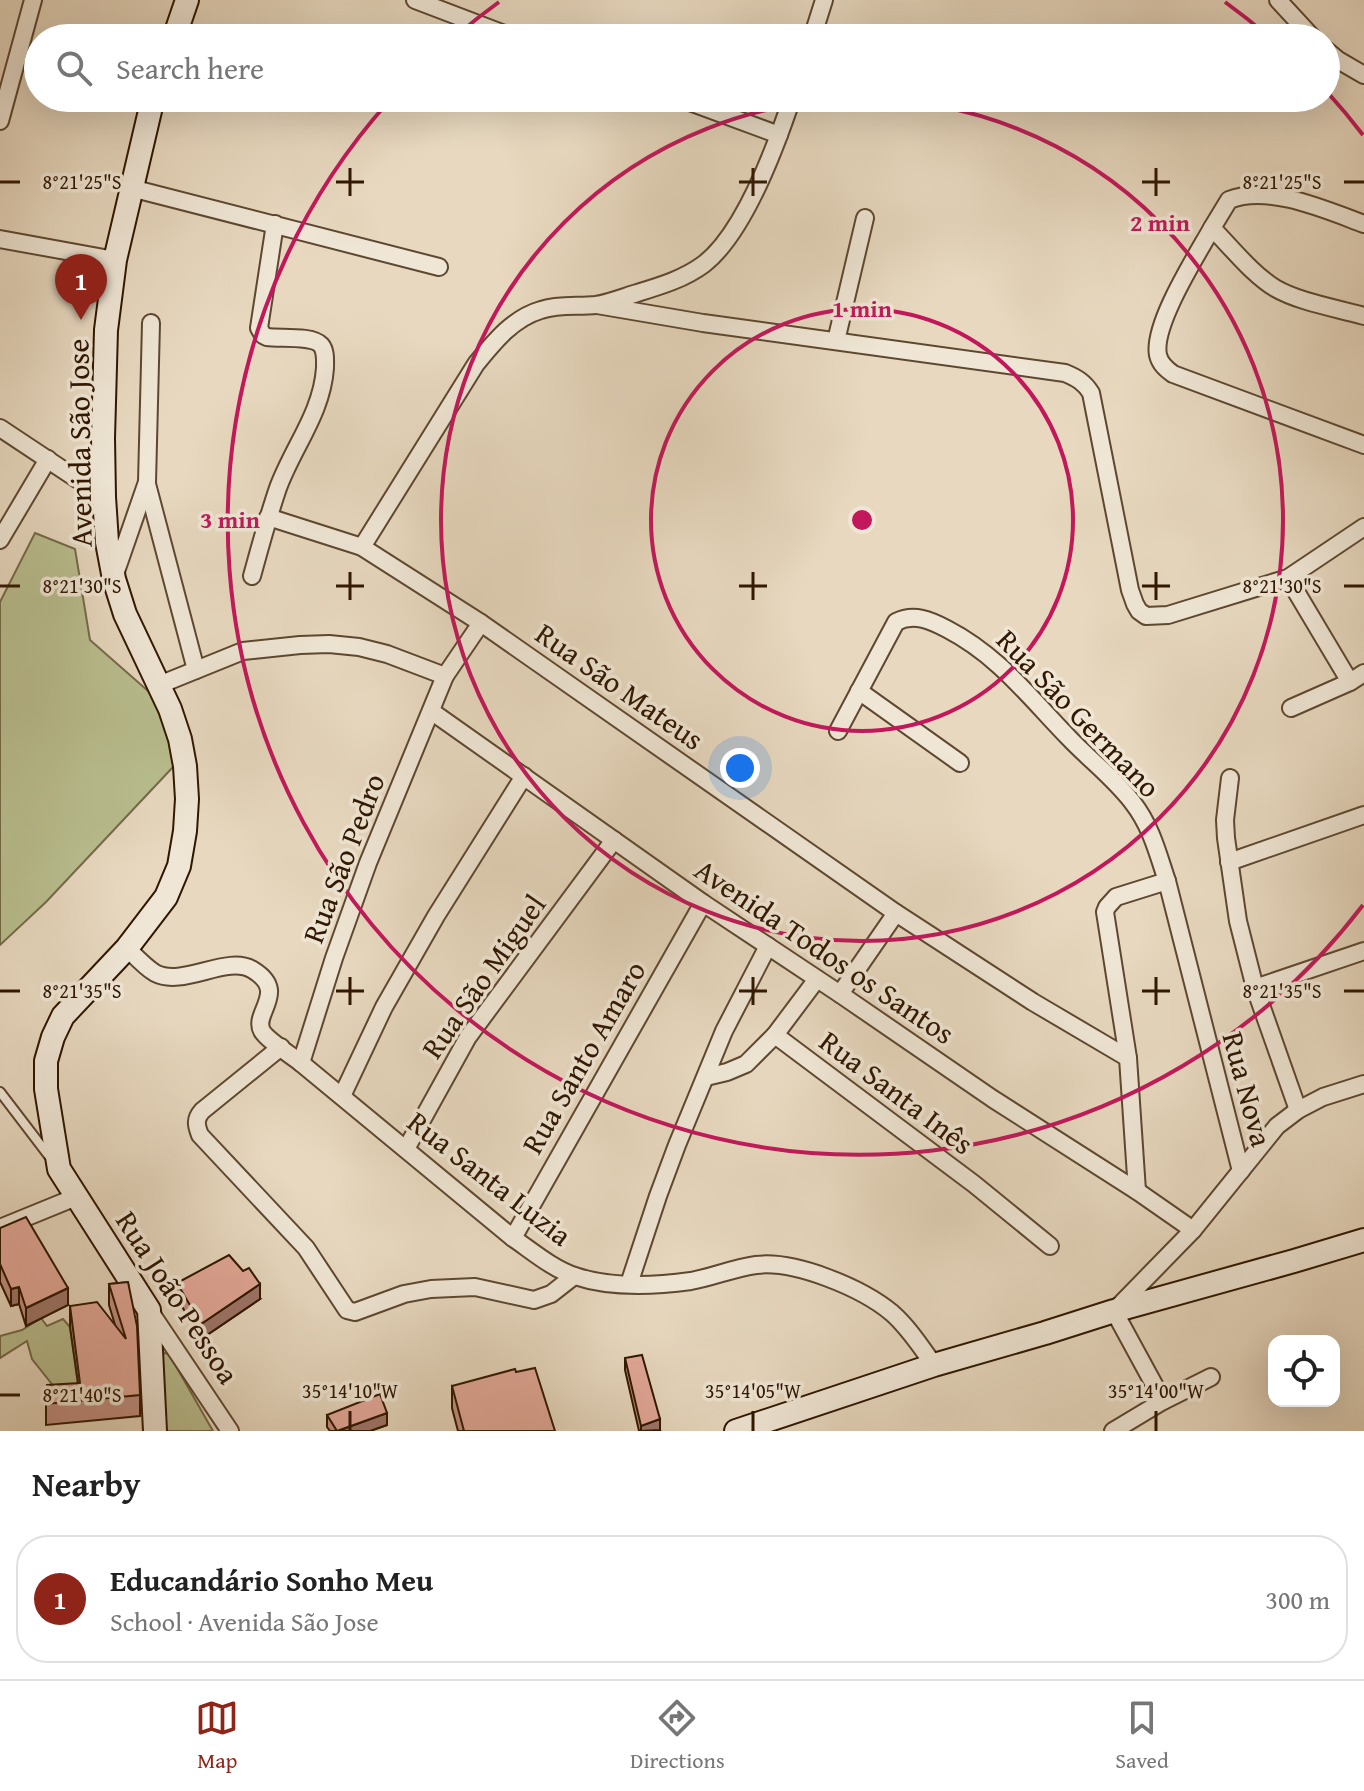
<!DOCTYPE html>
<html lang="en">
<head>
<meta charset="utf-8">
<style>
	:root { --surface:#fff; --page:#f2f2f2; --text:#222; --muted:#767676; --line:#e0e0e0; --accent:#8f2418 }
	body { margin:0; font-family:"Gentium Book Plus",serif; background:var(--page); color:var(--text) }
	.controls { position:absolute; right:24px; bottom:24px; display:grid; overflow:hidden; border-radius:16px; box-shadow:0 8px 32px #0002 }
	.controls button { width:72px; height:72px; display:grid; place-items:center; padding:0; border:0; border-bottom:2px solid var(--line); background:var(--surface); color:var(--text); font:40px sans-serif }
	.you { position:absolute; left:740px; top:768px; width:28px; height:28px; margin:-20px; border:6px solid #fff; border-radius:50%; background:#1a73e8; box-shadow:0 0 0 12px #1a73e833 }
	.badge { display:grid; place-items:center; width:52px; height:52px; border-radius:50%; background:var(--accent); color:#fff; font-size:26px; font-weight:700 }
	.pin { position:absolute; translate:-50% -66px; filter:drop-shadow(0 2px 4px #0008) }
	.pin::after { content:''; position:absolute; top:42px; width:28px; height:24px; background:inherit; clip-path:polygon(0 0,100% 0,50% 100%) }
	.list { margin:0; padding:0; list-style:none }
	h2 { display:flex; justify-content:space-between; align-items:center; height:104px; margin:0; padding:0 32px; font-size:34px }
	h2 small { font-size:26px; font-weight:400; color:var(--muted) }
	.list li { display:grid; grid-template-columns:52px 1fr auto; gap:24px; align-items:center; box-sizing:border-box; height:128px; margin:0 16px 16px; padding:0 16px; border:2px solid var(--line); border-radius:32px }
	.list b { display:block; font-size:30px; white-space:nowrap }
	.list p { margin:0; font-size:26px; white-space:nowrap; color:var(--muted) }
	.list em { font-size:26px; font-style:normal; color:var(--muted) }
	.icon { flex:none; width:44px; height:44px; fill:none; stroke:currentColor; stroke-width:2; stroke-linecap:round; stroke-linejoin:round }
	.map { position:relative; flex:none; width:1364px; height:1431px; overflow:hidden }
	.search { position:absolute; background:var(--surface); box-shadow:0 8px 32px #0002; left:24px; right:24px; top:24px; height:88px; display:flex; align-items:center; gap:20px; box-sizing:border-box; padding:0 28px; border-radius:44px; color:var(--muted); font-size:30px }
	.sheet { height:248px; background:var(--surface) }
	nav { display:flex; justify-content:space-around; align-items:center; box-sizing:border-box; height:112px; border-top:2px solid var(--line); background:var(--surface); font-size:22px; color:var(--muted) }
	nav a { display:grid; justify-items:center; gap:4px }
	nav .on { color:var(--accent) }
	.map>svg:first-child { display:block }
	.green { fill:#b9be8f; stroke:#746a48; stroke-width:2 }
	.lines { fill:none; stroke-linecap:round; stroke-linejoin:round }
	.lane-casing { stroke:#5e4730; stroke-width:12 }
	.street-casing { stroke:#5e4730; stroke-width:20 }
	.secondary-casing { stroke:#301700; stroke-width:26 }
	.lane { stroke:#efe6d5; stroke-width:8 }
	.street { stroke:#efe6d5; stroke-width:16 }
	.secondary { stroke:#efe6d5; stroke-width:22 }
	.wall { fill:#c29083; stroke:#301700; stroke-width:2 }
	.shaded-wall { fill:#9e766a; stroke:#301700; stroke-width:2 }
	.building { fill:#e2a898; stroke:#301700; stroke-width:2 }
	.ticks { fill:none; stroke:#301700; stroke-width:3 }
	.ring { fill:none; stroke:#c2185b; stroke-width:4 }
	.labels { text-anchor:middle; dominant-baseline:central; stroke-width:7; stroke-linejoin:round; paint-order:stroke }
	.street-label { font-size:30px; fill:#301700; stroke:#efe6d5 }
	.ticks-label { font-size:20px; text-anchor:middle; fill:#301700; stroke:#efe6d5; stroke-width:7; stroke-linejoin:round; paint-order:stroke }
	.centre { fill:#c2185b; stroke:#efe6d5; stroke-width:4 }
	.ring-label { font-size:24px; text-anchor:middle; font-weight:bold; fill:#c2185b; stroke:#efe6d5; stroke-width:7; stroke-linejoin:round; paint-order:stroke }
</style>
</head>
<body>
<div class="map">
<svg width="1364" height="1431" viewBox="0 0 1364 1431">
	<rect width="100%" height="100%" fill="#e7d8bf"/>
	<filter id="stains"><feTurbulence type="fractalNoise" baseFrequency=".0025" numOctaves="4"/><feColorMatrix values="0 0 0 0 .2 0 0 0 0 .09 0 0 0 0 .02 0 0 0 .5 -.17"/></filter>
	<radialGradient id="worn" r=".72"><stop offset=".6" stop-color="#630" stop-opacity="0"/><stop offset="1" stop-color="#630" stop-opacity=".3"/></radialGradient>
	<!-- green -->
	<g class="green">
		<path d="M 35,533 L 75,549 L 90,640 L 172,712 L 173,767 L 46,902 L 0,945 L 0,602 Z"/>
		<path d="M 41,1318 L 47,1326 L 63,1319 L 70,1327 L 78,1385 L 55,1388 L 32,1359 L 27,1341 L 0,1358 L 0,1336 L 22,1330 Z"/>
		<path d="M 164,1353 L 169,1354 L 213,1431 L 163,1431 L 162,1355 Z"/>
	</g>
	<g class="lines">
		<defs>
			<path id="lane" d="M 0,1092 L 49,1156"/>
			<g id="street">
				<path d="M 415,0 L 515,38"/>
				<path d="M 1278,0 L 1313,38"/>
				<path d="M 812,38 L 824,0"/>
				<path d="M 1326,50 L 1338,60 L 1364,75"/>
				<path d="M 679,98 L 779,135"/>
				<path d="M 0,121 L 33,0"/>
				<path d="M 131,188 L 439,267"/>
				<path d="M 1364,224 C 1326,210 1268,184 1229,200 L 1212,228 C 1231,247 1252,274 1275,288 C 1299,302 1336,308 1364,316"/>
				<path d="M 1212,228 C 1197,255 1152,325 1158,355 C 1160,364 1166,369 1173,374 L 1364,445"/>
				<path d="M 0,239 L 115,260"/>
				<path d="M 597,305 L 703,323 L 1065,373 C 1077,378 1084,382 1091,393 L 1130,590 L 1135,604 L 1139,611 L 1146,616 L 1168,615 L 1288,578 L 1364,527"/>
				<path d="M 836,341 L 865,218"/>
				<path d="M 0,428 L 104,497"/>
				<path d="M 147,484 L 196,670"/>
				<path d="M 268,517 L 362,547 L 481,623 L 896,913 L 1033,1002 L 1128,1058"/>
				<path d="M 0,540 L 48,459"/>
				<path d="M 362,547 L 476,364 C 494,342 513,318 541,310 C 559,304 578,307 596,305 C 609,303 624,297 637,293 C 660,286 684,279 704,264 C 744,233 776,146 792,98"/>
				<path d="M 252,576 C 260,547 268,517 278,488 C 293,447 322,413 325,368 C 325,360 326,351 321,345 C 312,335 280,339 267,337 L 263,335 L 259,328 L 275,224"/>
				<path d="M 114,577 L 147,482 L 151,323"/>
				<path d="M 1288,578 L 1350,682"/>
				<path d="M 159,685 L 243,651 L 300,645 L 329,644 L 359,647 L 387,654 L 445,676"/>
				<path d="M 859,691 L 960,763"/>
				<path d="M 1291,708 L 1350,682 L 1364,673"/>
				<path d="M 431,711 L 703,903 L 840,994 L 993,1099 L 1137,1191 L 1193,1230"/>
				<path d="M 838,731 L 896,622 C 914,613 930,620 947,629 C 999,656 1029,697 1069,738 C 1090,760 1115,779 1133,803 C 1151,826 1158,854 1167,881 L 1241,1171"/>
				<path d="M 1230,778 L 1225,820 L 1226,838 L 1238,921 L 1255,988 L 1298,1110"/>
				<path d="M 1229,862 L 1364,815"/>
				<path d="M 127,948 C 135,956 145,967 155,973 C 183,988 227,954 253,970 C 289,992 252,1013 262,1031 C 266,1039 292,1056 301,1063 L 513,1238 C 532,1251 553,1269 575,1276 C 610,1288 655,1286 691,1281 C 713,1277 734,1268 756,1265 C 795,1260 862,1288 892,1313 C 909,1328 921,1347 934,1365"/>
				<path d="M 1255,988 L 1364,951"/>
				<path d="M 840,994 L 896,913"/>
				<path d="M 775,1035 L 817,979"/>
				<path d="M 281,1047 L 202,1111 C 195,1119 196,1125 200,1135 L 306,1248 L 347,1310 L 355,1312 L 404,1294 L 431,1289 L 475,1287 L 534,1300 L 551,1294 L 574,1276"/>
				<path d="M 301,1063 L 334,958 L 368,863 L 445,676 L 481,623"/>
				<path d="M 706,1077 L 727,1072 L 746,1064 L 775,1035 L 974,1184 L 1050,1246"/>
				<path d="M 342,1096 L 384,1007 L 436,916 L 524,776"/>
				<path d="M 406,1149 L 468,1037 L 614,840"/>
				<path d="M 1137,1191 L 1128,1058 L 1105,912 L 1107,907 L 1116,897 L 1167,881"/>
				<path d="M 0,1228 L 76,1197"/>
				<path d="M 513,1238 L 703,903"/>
				<path d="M 629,1284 L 658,1196 L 677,1145 L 724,1031 L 768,946"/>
				<path d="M 149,1310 L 230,1431"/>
				<path d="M 1163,1401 L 1114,1311 L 1193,1230 L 1277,1126 L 1298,1110 L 1323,1097 L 1364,1084"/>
				<path d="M 1113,1431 L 1163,1401 L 1211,1377"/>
			</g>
			<g id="secondary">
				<path d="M 174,38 L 187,0"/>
				<path d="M 153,98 L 115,260 L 106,330 L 103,438 L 104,497 L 107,542 L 114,579 L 125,614 L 170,709 L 180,739 L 185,766 L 187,799 L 185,831 L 179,866 L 166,897 L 127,948 L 63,1016 L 53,1037 L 46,1061 L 46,1089 L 59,1169 L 149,1310 L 155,1431"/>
				<path d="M 736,1431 L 934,1365 L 1045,1333 L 1114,1311 L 1294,1261 L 1364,1240"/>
			</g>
		</defs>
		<!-- lane casing -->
		<use href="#lane" class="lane-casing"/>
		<!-- street casing -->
		<use href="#street" class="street-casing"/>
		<!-- secondary casing -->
		<use href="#secondary" class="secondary-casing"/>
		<!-- lane -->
		<use href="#lane" class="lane"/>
		<!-- street -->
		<use href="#street" class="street"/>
		<!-- secondary -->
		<use href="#secondary" class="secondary"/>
	</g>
	<!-- wall -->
	<g class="wall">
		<path d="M 0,1228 L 68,1305 L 26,1326 L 19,1304 L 11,1306 L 0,1282 Z"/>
		<path d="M 128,1282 L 140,1395 L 140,1416 L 46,1425 L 46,1404 L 78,1383 L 70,1327 L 70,1306 L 115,1325 L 109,1305 L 109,1284 Z"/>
		<path d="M 177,1283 L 260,1299 L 201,1339 L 177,1298 Z"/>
		<path d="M 625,1358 L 660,1430 L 639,1431 L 625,1370 Z"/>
		<path d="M 452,1386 L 555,1431 L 458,1431 L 452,1408 Z"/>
		<path d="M 327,1415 L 387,1425 L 370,1431 L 330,1431 L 327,1427 Z"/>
	</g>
	<!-- shaded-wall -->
	<g class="shaded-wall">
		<path d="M 260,1284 L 260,1299 L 201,1339 L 201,1324 Z"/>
		<path d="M 19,1287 L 19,1304 L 11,1306 L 11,1289 Z"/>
		<path d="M 68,1288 L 68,1305 L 26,1326 L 26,1308 Z"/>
		<path d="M 387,1413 L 387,1425 L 370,1431 L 338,1431 Z"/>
		<path d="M 660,1419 L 660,1430 L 641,1431 L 641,1426 Z"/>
	</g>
	<!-- building -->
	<g class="building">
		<path d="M 26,1217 L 68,1288 L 26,1308 L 19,1287 L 11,1289 L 0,1264 L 0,1228 Z"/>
		<path d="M 229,1255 L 243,1271 L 249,1268 L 260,1284 L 201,1324 L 177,1283 Z"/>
		<path d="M 128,1282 L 137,1326 L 140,1395 L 46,1404 L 47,1385 L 80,1383 L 70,1306 L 97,1302 L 126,1339 L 109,1284 Z"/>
		<path d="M 642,1355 L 660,1419 L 641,1426 L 625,1358 Z"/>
		<path d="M 535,1368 L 555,1431 L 464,1431 L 452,1386 L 515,1369 L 516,1372 Z"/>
		<path d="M 380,1394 L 387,1413 L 337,1431 L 327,1415 Z"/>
	</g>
	<!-- ticks -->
	<path class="ticks" d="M 350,168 L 350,196M 753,168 L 753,196M 1156,168 L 1156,196M 0,182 L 20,182M 336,182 L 364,182M 739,182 L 767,182M 1142,182 L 1170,182M 1344,182 L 1364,182M 350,572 L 350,600M 753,572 L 753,600M 1156,572 L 1156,600M 0,586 L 20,586M 336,586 L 364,586M 739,586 L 767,586M 1142,586 L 1170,586M 1344,586 L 1364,586M 350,977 L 350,1005M 753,977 L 753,1005M 1156,977 L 1156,1005M 0,991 L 20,991M 336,991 L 364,991M 739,991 L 767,991M 1142,991 L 1170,991M 1344,991 L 1364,991M 0,1395 L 20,1395M 350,1411 L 350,1431M 753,1411 L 753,1431M 1156,1411 L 1156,1431"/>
	<!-- distance rings -->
	<g class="ring">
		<circle cx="862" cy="520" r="211"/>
		<circle cx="862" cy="520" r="421"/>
		<path d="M1363 905A632 632 0 1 1 389 101M456 36A632 632 0 0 1 499 2M1225 2A632 632 0 0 1 1268 36M1328 93A632 632 0 0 1 1363 135"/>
	</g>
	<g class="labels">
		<!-- street labels -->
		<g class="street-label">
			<text transform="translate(79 443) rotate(-91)">Avenida São Jose</text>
			<text transform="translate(620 686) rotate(35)">Rua São Mateus</text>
			<text transform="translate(1079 713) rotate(46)">Rua São Germano</text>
			<text transform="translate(343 858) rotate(-69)">Rua São Pedro</text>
			<text transform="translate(825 951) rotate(34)">Avenida Todos os Santos</text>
			<text transform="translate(483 976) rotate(-55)">Rua São Miguel</text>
			<text transform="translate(583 1057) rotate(-60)">Rua Santo Amaro</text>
			<text transform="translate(1248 1089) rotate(75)">Rua Nova</text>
			<text transform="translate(897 1092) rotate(37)">Rua Santa Inês</text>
			<text transform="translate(490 1178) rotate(38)">Rua Santa Luzia</text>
			<text transform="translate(178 1297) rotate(57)">Rua João Pessoa</text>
		</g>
	</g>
	<g class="ticks-label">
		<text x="82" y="189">8°21'25"S</text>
		<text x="1282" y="189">8°21'25"S</text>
		<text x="82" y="593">8°21'30"S</text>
		<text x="1282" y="593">8°21'30"S</text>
		<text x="82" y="998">8°21'35"S</text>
		<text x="1282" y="998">8°21'35"S</text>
		<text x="350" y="1398">35°14'10"W</text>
		<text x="753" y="1398">35°14'05"W</text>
		<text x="1156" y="1398">35°14'00"W</text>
		<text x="82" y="1402">8°21'40"S</text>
	</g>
	<circle cx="862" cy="520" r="12" class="centre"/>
	<g class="ring-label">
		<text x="1160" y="231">2 min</text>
		<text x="862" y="317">1 min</text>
		<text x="230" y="528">3 min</text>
	</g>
	<rect width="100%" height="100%" filter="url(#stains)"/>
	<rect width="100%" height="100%" fill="url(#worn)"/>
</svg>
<div class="controls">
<button><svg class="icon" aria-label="locate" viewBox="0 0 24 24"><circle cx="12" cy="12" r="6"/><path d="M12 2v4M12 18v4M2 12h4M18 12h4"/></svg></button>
</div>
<div class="you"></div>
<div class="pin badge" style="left:81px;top:320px">1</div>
<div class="search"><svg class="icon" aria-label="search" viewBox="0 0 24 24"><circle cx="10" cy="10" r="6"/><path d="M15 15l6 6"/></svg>Search here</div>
</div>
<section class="sheet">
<h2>Nearby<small></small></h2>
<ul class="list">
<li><span class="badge">1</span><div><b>Educandário Sonho Meu</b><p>School · Avenida São Jose</p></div><em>300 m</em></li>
</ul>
</section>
<nav>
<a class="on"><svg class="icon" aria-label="map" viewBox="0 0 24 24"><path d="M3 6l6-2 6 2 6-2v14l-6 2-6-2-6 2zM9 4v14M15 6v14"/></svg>Map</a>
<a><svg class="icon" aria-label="directions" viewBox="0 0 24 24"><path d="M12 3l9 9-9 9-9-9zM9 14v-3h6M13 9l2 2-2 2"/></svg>Directions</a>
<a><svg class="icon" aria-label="saved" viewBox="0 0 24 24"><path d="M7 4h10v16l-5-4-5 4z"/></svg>Saved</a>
</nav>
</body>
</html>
